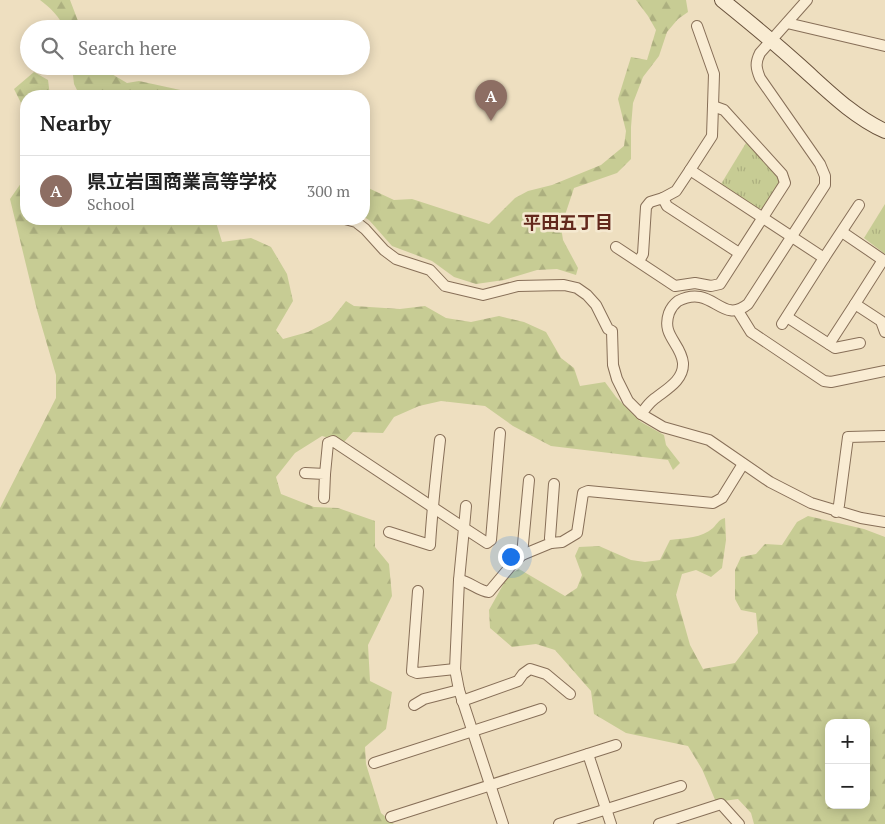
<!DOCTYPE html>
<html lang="en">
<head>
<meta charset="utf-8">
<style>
	:root { --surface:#fff; --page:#f6f6f6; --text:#222; --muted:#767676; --line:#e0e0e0; --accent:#96282c }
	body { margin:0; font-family:"PT Serif","Noto Sans JP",serif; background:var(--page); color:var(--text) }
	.controls { position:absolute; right:15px; bottom:15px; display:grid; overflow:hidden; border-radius:10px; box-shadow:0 2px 12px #0003 }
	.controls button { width:45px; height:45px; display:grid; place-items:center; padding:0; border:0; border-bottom:1px solid var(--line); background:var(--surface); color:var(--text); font:25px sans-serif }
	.you { position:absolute; left:510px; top:556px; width:18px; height:18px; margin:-12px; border:4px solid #fff; border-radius:50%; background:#1a73e8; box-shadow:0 0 0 8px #1a73e833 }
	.badge { display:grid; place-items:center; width:32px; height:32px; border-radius:50%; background:var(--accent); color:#fff; font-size:16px; font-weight:700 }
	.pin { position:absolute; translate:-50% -41px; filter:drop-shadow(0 1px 2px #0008) }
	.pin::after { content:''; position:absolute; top:26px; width:18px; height:15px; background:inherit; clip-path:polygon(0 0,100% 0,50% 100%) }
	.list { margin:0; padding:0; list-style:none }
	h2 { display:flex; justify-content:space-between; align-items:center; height:65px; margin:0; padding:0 20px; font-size:21px }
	h2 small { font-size:16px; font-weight:400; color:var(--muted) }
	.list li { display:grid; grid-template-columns:32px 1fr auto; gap:15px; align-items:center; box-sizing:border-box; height:70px; padding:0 20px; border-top:1px solid var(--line) }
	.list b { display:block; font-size:19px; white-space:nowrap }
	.list p { margin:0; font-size:16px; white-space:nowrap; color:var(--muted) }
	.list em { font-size:16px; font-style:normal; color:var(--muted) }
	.icon { flex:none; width:28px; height:28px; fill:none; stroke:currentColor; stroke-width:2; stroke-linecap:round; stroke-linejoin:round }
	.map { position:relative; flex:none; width:885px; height:824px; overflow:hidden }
	.search { position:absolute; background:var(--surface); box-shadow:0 2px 12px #0003; left:20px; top:20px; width:350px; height:55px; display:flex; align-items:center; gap:12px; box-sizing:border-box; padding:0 18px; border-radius:28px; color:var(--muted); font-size:19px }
	.panel { position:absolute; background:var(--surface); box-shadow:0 2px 12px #0003; left:20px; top:90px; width:350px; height:135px; border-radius:20px }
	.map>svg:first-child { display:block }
	.forest { fill:url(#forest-firs); fill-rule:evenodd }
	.park { fill:url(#park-tufts) }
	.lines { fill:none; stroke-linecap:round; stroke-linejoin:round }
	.street-casing { stroke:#876f58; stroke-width:12 }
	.secondary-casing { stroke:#68513b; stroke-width:16 }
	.street { stroke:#f9ecd3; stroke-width:10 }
	.secondary { stroke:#f9ecd3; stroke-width:14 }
	.labels { text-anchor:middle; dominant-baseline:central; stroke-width:5; stroke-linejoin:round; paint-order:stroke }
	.neighbourhood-label { font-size:18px; font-weight:bold; fill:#63281c; stroke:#f5e9d0 }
</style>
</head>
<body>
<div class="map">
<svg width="885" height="824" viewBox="0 0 885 824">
	<defs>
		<pattern id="forest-firs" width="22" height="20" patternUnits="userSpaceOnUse" patternTransform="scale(1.25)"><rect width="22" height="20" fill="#c7cc94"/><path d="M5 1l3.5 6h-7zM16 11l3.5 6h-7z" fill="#acaf7f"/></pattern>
		<pattern id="park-tufts" width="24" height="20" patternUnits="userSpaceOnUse" patternTransform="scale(1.25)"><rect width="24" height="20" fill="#c7cc94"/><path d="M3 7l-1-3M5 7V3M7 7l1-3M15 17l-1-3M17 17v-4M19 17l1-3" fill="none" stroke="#acaf7f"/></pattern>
	</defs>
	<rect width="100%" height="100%" fill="#eedfc0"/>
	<!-- forest -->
	<g class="forest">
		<path d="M 40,0 L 70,0 L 78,21 L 89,29 L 64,29 C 61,17 49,7 40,0 Z"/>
		<path d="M 636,0 L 686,0 L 688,12 L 678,19 L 667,32 L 659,56 L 643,77 L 633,103 L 631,127 L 631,159 L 617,173 L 574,188 L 561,227 L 563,240 L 578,268 L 576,275 L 557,269 L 537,270 L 504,280 L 476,284 L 454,277 L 432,261 L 392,246 L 369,220 L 364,217 L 364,186 L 394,200 L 412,199 L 489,224 L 515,198 L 528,191 L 552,185 L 601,165 L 624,146 L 626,131 L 618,99 L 631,57 L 647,60 L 656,30 L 648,16 Z"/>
		<path d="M 72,66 L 105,66 L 105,70 L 127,83 L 139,81 L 208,96 L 80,96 L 74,84 Z"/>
		<path d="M 34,72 L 48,80 L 50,96 L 26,96 L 26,113 L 14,89 Z"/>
		<path d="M 26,176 L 26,219 L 215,219 L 222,242 L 251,238 L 271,247 L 287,274 L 293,301 L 276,330 L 283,339 L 308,332 L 331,320 L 346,301 L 354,306 L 400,309 L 425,306 L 446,318 L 471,322 L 499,316 L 524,322 L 546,332 L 561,358 L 574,368 L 580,386 L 605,382 L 616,397 L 641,422 L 664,435 L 666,445 L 680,463 L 673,470 L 668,460 L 551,446 L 513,426 L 485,406 L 441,401 L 419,406 L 394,417 L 383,433 L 353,432 L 344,442 L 322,436 L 295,453 L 276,477 L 281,494 L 314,507 L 338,508 L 375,521 L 375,547 L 389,564 L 392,596 L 368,645 L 370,681 L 392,692 L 386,729 L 365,747 L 366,764 L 381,813 L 394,824 L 0,824 L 0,508 L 56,398 L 56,375 L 37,310 L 10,199 Z"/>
		<path d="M 808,516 L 864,529 L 885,537 L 885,824 L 754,824 L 751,813 L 738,799 L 716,802 L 702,769 L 688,746 L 626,733 L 594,714 L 591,691 L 555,650 L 536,644 L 512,647 L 490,628 L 489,610 L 509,574 L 519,569 L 565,596 L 577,588 L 582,575 L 575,556 L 579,547 L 599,546 L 631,560 L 645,562 L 660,560 L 670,540 C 685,538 702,538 713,528 C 718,523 718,520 725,518 L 726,540 L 722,568 L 711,577 L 696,570 L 682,574 L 676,595 L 690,645 L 703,669 L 735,663 L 758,633 L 756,613 L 741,610 L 735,599 L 735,570 L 741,557 L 756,554 L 765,544 L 782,545 L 797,522 ZM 829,723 L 866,723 L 866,805 L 829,805 Z"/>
	</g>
	<!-- park -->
	<g class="park">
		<path d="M 746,143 L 780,177 L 781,183 L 764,209 L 755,208 L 721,184 Z"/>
		<path d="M 885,204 L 885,254 L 864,238 Z"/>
	</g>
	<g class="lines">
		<defs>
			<g id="street">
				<path d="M 787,23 L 885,46"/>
				<path d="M 697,26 L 714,74 L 713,106 L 712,136 L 690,170 L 824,258"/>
				<path d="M 663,198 L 676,191 L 690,170"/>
				<path d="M 345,219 L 356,222 L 365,229 L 384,250 L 396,259 L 430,270 L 445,286 L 483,295 L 518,286 L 564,285 L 577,288 L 587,295 L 596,305 L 608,329 L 612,331 L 613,365 L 617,379 L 628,401 L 641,414 L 663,427 L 709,440 L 770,482 L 811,503 L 861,518 L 885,522"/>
				<path d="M 842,232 L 883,260 L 855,304"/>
				<path d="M 616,247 L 675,286 L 695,283 L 711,286 L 720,284 L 785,183 L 782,174 L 724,110 L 713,106"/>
				<path d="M 639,261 L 643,254 L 646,207 L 650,202 L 663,198 L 667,206 L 739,253"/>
				<path d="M 738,311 L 751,332 L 824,381 L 831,382 L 885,371"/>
				<path d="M 787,317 L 835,348 L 860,343"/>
				<path d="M 782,324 L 824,258 L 859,205"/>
				<path d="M 829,344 L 855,304 L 881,321 L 885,332"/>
				<path d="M 641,414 C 645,409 648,404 653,400 C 665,390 684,381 683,363 C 681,343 661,336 669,313 C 671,308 674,304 678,301 C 713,283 721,326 748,304 L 825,185 L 825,176 L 820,164 L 760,78 C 756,68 755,63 760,53 L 807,0"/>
				<path d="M 305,473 L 325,474 L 324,498"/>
				<path d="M 325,474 L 328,443 L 333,441 L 464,528 L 459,580 L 455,669 L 459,690 L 503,824"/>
				<path d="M 466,506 L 464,528 L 487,543 L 491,540 L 500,433"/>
				<path d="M 836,512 L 839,505 L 848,437 L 885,436"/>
				<path d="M 389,532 L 430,545 C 432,510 436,475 440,440"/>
				<path d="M 551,543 L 562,542 L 577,533 L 583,493 L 588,491 L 713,503 L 722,498 L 743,464"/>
				<path d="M 522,555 L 529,480"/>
				<path d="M 459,580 C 471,582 478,591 489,592 L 514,562 L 522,555 L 551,543 L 550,538 L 554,484"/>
				<path d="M 418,591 L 412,671 L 417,673 L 455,669"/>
				<path d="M 462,701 L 518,681 L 523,674 L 530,669 L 546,674 L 570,694"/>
				<path d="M 414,705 L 424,699 L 459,690"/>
				<path d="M 588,754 L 611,824"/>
				<path d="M 374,763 L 541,709"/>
				<path d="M 391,817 L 616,745"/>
				<path d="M 559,824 L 681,786"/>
				<path d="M 659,824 L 721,804 L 739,824"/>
			</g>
			<path id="secondary" d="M 722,0 C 748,21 774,42 799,65 C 826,89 852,116 885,131"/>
		</defs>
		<!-- street casing -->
		<use href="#street" class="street-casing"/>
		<!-- secondary casing -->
		<use href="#secondary" class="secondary-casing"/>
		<!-- street -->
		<use href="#street" class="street"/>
		<!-- secondary -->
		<use href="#secondary" class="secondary"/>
	</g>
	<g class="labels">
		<!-- neighbourhood labels -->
		<g class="neighbourhood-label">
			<text x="568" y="222">平田五丁目</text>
		</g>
	</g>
</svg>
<div class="controls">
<button>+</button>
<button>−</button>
</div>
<div class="you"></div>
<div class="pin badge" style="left:491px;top:121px;background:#8d6e63">A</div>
<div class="search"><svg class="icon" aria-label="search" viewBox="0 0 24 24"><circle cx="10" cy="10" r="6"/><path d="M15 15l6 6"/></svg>Search here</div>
<section class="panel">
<h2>Nearby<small></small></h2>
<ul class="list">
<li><span class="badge" style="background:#8d6e63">A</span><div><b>県立岩国商業高等学校</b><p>School</p></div><em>300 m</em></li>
</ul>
</section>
</div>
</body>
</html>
